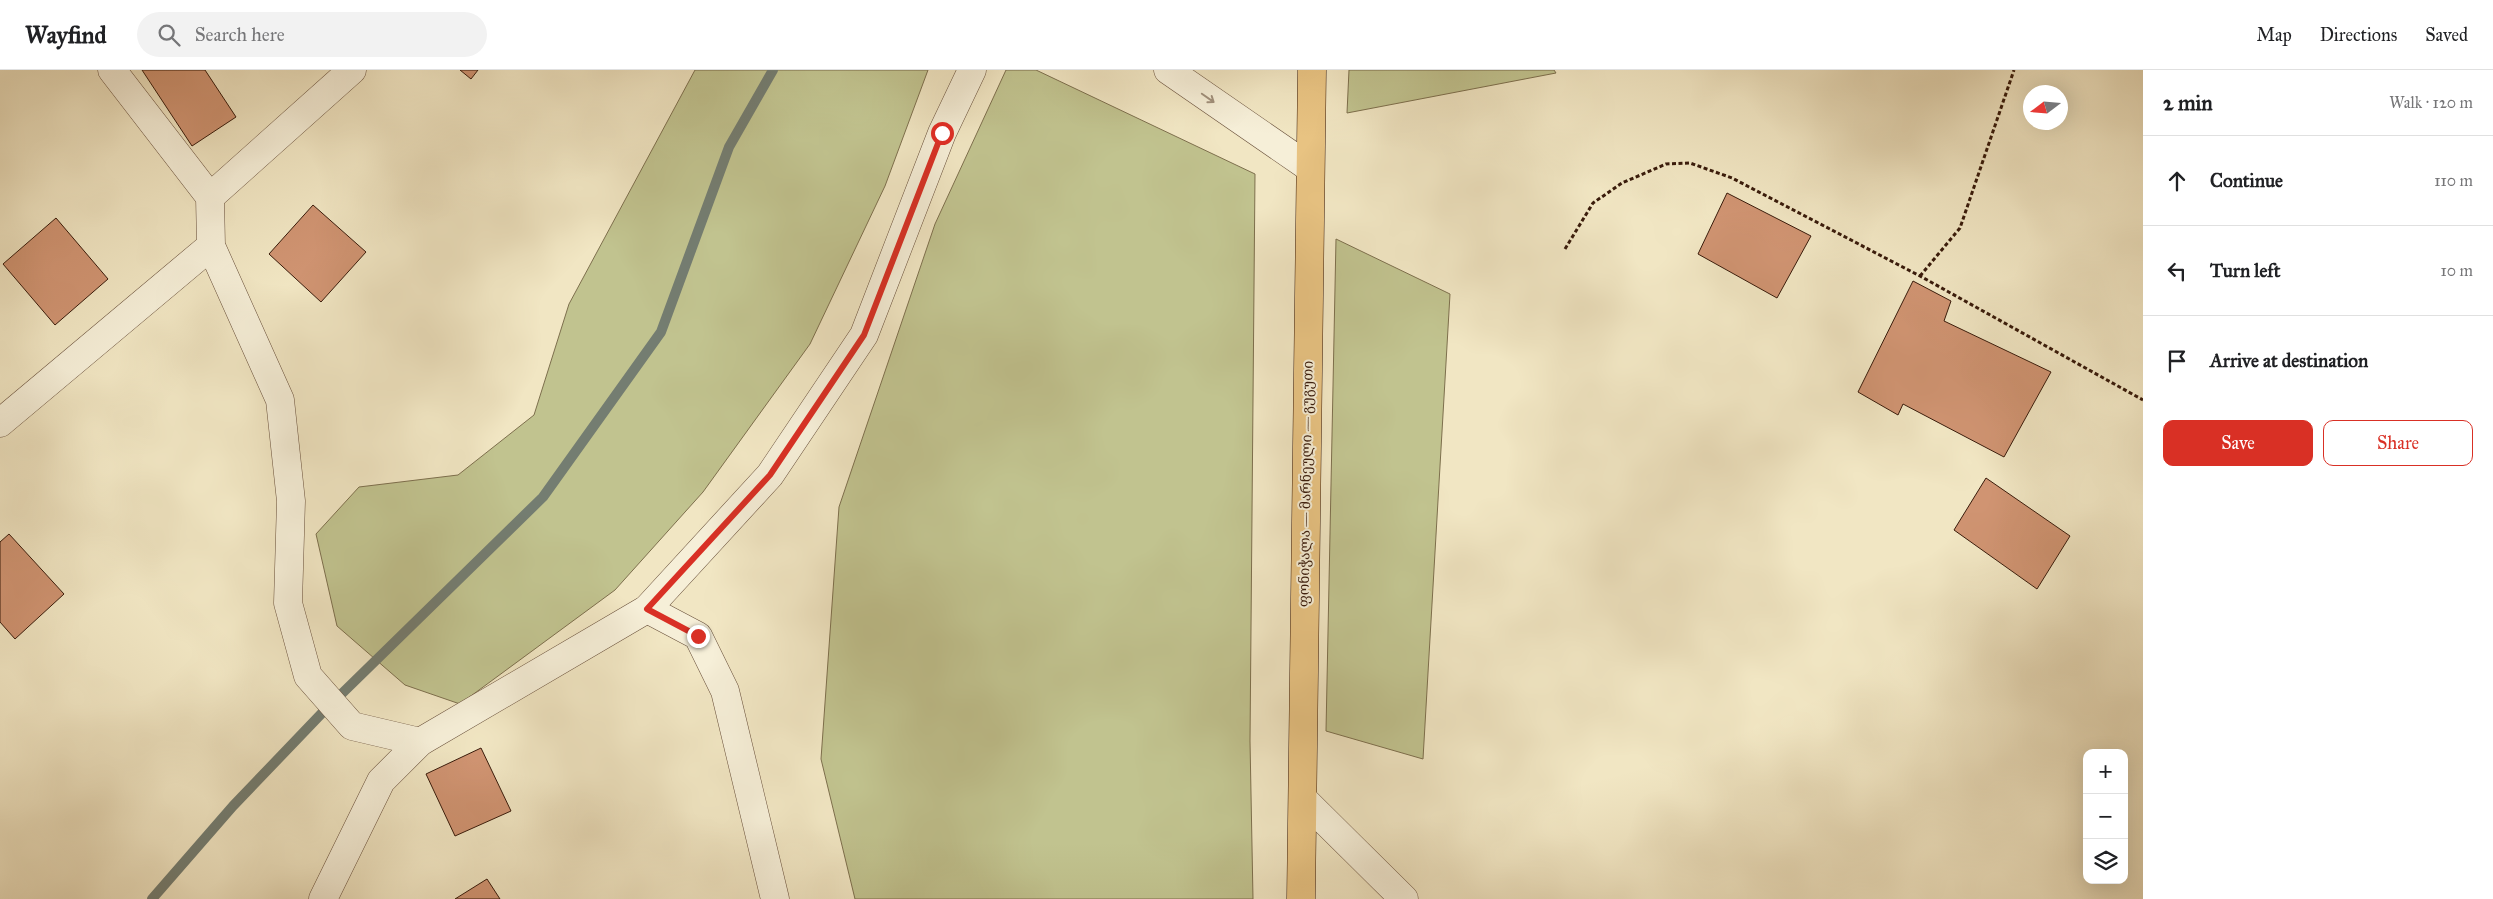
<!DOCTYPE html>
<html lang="en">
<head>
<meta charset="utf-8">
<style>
	:root { --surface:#fff; --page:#f2f2f2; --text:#202124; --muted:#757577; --line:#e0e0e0; --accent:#d93025 }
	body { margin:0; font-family:"IM FELL Great Primer","Noto Serif Georgian",serif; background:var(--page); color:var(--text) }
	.controls { position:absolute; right:15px; bottom:15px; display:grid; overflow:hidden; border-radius:10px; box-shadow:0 5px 20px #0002 }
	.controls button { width:45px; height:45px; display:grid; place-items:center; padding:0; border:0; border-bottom:1px solid var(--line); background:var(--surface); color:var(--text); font:25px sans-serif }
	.compass { position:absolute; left:2023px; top:15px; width:45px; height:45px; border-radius:50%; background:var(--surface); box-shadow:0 5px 20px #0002; rotate:254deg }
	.stop { position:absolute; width:15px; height:15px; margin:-11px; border:4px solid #d93025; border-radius:50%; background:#fff }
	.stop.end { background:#d93025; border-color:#fff; box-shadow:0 1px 5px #0008 }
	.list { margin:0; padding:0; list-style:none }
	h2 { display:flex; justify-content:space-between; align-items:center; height:65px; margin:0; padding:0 20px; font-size:21px }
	h2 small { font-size:16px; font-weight:400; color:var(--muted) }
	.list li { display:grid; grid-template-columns:32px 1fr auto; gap:15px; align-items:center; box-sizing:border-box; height:90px; padding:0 20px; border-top:1px solid var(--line) }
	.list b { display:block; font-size:19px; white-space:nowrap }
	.list em { font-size:16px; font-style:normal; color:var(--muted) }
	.actions { display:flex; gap:10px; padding:15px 20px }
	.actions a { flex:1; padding:11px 0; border:1px solid var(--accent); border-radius:10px; text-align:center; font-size:18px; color:var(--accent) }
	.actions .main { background:var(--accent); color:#fff }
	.icon { flex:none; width:28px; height:28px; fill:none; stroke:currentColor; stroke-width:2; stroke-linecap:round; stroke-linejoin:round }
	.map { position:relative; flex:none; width:2143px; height:829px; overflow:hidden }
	header { display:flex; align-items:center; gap:30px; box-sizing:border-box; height:70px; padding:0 25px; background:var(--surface); border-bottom:1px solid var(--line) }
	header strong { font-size:24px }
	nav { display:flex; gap:28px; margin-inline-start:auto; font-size:18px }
	.search { width:350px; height:45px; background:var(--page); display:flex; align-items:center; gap:12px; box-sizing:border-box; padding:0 18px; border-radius:28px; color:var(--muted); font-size:19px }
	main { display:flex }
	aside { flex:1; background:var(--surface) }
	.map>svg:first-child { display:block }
	.green { fill:#c1c38f; stroke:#7d6f4d }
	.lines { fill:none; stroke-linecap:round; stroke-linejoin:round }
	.stream { stroke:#747d71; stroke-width:10 }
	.building { fill:#d09472; stroke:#391b0b }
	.minor-casing { stroke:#674e39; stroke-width:29 }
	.highway-casing { stroke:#391b0b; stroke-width:29 }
	.path { stroke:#391b0b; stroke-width:3; stroke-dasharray:4 2.5; stroke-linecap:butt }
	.minor { stroke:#f6efd8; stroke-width:28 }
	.highway { stroke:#e8c382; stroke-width:28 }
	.oneway { stroke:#a1907c }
	.route { stroke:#d93025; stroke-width:6 }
	.labels { text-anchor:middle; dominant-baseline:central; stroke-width:4; stroke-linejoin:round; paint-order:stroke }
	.street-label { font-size:14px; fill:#391b0b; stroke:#f6efd8 }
</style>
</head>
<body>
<header>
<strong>Wayfind</strong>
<div class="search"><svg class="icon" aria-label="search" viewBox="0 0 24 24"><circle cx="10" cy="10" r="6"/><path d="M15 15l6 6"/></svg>Search here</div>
<nav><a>Map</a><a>Directions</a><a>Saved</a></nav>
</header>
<main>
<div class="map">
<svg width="2143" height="829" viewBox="0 0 2143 829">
	<rect width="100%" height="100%" fill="#f1e6c3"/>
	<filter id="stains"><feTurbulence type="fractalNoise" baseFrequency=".004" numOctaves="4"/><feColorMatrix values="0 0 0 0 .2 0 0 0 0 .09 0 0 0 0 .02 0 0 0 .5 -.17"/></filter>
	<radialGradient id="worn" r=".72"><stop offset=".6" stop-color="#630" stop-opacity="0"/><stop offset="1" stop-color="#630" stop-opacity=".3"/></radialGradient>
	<!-- green -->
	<g class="green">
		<path d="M 695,0 L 928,0 L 885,116 L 810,274 L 703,422 L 615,520 L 460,634 L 405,615 L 337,556 L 316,464 L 359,417 L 458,405 L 534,345 L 569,234 Z"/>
		<path d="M 1006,0 L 1036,0 L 1255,104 L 1250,671 L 1253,829 L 855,829 L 821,689 L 839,437 L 935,154 Z"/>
		<path d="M 1349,0 L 1554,0 L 1556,3 L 1347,43 Z"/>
		<path d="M 1336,169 L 1450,224 L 1423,689 L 1326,661 Z"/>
	</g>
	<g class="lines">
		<!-- stream -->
		<path class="stream" d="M 152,829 L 233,736 L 323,642 L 543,427 L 661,262 L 729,77 L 773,0"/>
	</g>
	<!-- building -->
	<g class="building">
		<path d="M 142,0 L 205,0 L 236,47 L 192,76 Z"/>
		<path d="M 460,0 L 478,0 L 471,9 Z"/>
		<path d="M 1727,123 L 1811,166 L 1777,228 L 1698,184 Z"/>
		<path d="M 313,135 L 366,182 L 321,232 L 269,184 Z"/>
		<path d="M 56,148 L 108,209 L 55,255 L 3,194 Z"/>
		<path d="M 1913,211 L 1951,231 L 1944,251 L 2051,302 L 2004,387 L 1903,334 L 1898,345 L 1858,322 Z"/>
		<path d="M 1986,408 L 2070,466 L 2037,519 L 1954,460 Z"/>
		<path d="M 9,464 L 64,524 L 15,569 L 0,552 L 0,472 Z"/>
		<path d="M 481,678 L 511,741 L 455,766 L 426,704 Z"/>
		<path d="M 487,809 L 500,829 L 455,829 Z"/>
	</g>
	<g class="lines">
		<defs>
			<g id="minor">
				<path d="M 112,0 L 210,127 L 211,176 L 280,330 L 291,431 L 288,533 L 308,606 L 352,656 L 420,672"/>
				<path d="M 1168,0 L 1310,98"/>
				<path d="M 210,127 L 352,0"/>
				<path d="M 0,353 L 211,176"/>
				<path d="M 647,539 L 698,566 L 725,621 L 775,829"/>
				<path d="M 1303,729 L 1404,829"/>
				<path d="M 323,829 L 381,711 L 420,672 L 647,539 L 770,405 L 864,265 L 942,63 L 972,0"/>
			</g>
			<path id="highway" d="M 1301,829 L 1312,0"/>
		</defs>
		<!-- minor casing -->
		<use href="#minor" class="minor-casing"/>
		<!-- highway casing -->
		<use href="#highway" class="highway-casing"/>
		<!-- path -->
		<g class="path">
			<path d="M 1565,179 L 1593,133 L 1622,113 L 1666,94 L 1690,93 L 1732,108 L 1920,206 L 2143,330"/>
			<path d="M 1920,206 L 1960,158 L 2014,0"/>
		</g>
		<!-- minor -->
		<use href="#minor" class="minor"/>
		<!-- highway -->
		<use href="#highway" class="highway"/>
	</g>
	<!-- one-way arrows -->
	<defs><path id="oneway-shaft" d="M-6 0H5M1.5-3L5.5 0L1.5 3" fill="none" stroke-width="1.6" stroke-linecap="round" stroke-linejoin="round" transform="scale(1.25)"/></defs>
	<use class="oneway" href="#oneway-shaft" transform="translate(1208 28) rotate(35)"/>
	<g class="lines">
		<!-- route -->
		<path class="route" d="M 698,566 L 647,539 L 770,405 L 864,265 L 942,63"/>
	</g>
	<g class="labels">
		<!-- street labels -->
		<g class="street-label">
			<text transform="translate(1306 414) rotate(-89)">ფონიჭალა — მარნეული — გუგუთი</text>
		</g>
	</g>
	<rect width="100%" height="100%" filter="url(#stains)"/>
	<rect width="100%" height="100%" fill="url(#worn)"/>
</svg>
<div class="controls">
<button>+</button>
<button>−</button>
<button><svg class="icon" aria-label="layers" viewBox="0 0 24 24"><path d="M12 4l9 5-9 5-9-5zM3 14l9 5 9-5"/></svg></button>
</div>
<svg class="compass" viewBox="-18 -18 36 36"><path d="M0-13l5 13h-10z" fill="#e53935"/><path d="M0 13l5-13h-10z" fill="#757577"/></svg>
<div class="stop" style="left:942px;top:63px"></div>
<div class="stop end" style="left:698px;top:566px"></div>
</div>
<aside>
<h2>2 min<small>Walk · 120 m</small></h2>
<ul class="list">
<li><svg class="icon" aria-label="ahead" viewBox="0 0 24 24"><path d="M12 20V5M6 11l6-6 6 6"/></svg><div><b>Continue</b></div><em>110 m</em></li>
<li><svg class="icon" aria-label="left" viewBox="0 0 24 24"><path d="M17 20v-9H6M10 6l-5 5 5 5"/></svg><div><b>Turn left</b></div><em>10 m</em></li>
<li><svg class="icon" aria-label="arrive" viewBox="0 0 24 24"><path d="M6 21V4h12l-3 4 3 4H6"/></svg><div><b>Arrive at destination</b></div></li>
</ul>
<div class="actions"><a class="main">Save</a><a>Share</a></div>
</aside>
</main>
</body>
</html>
